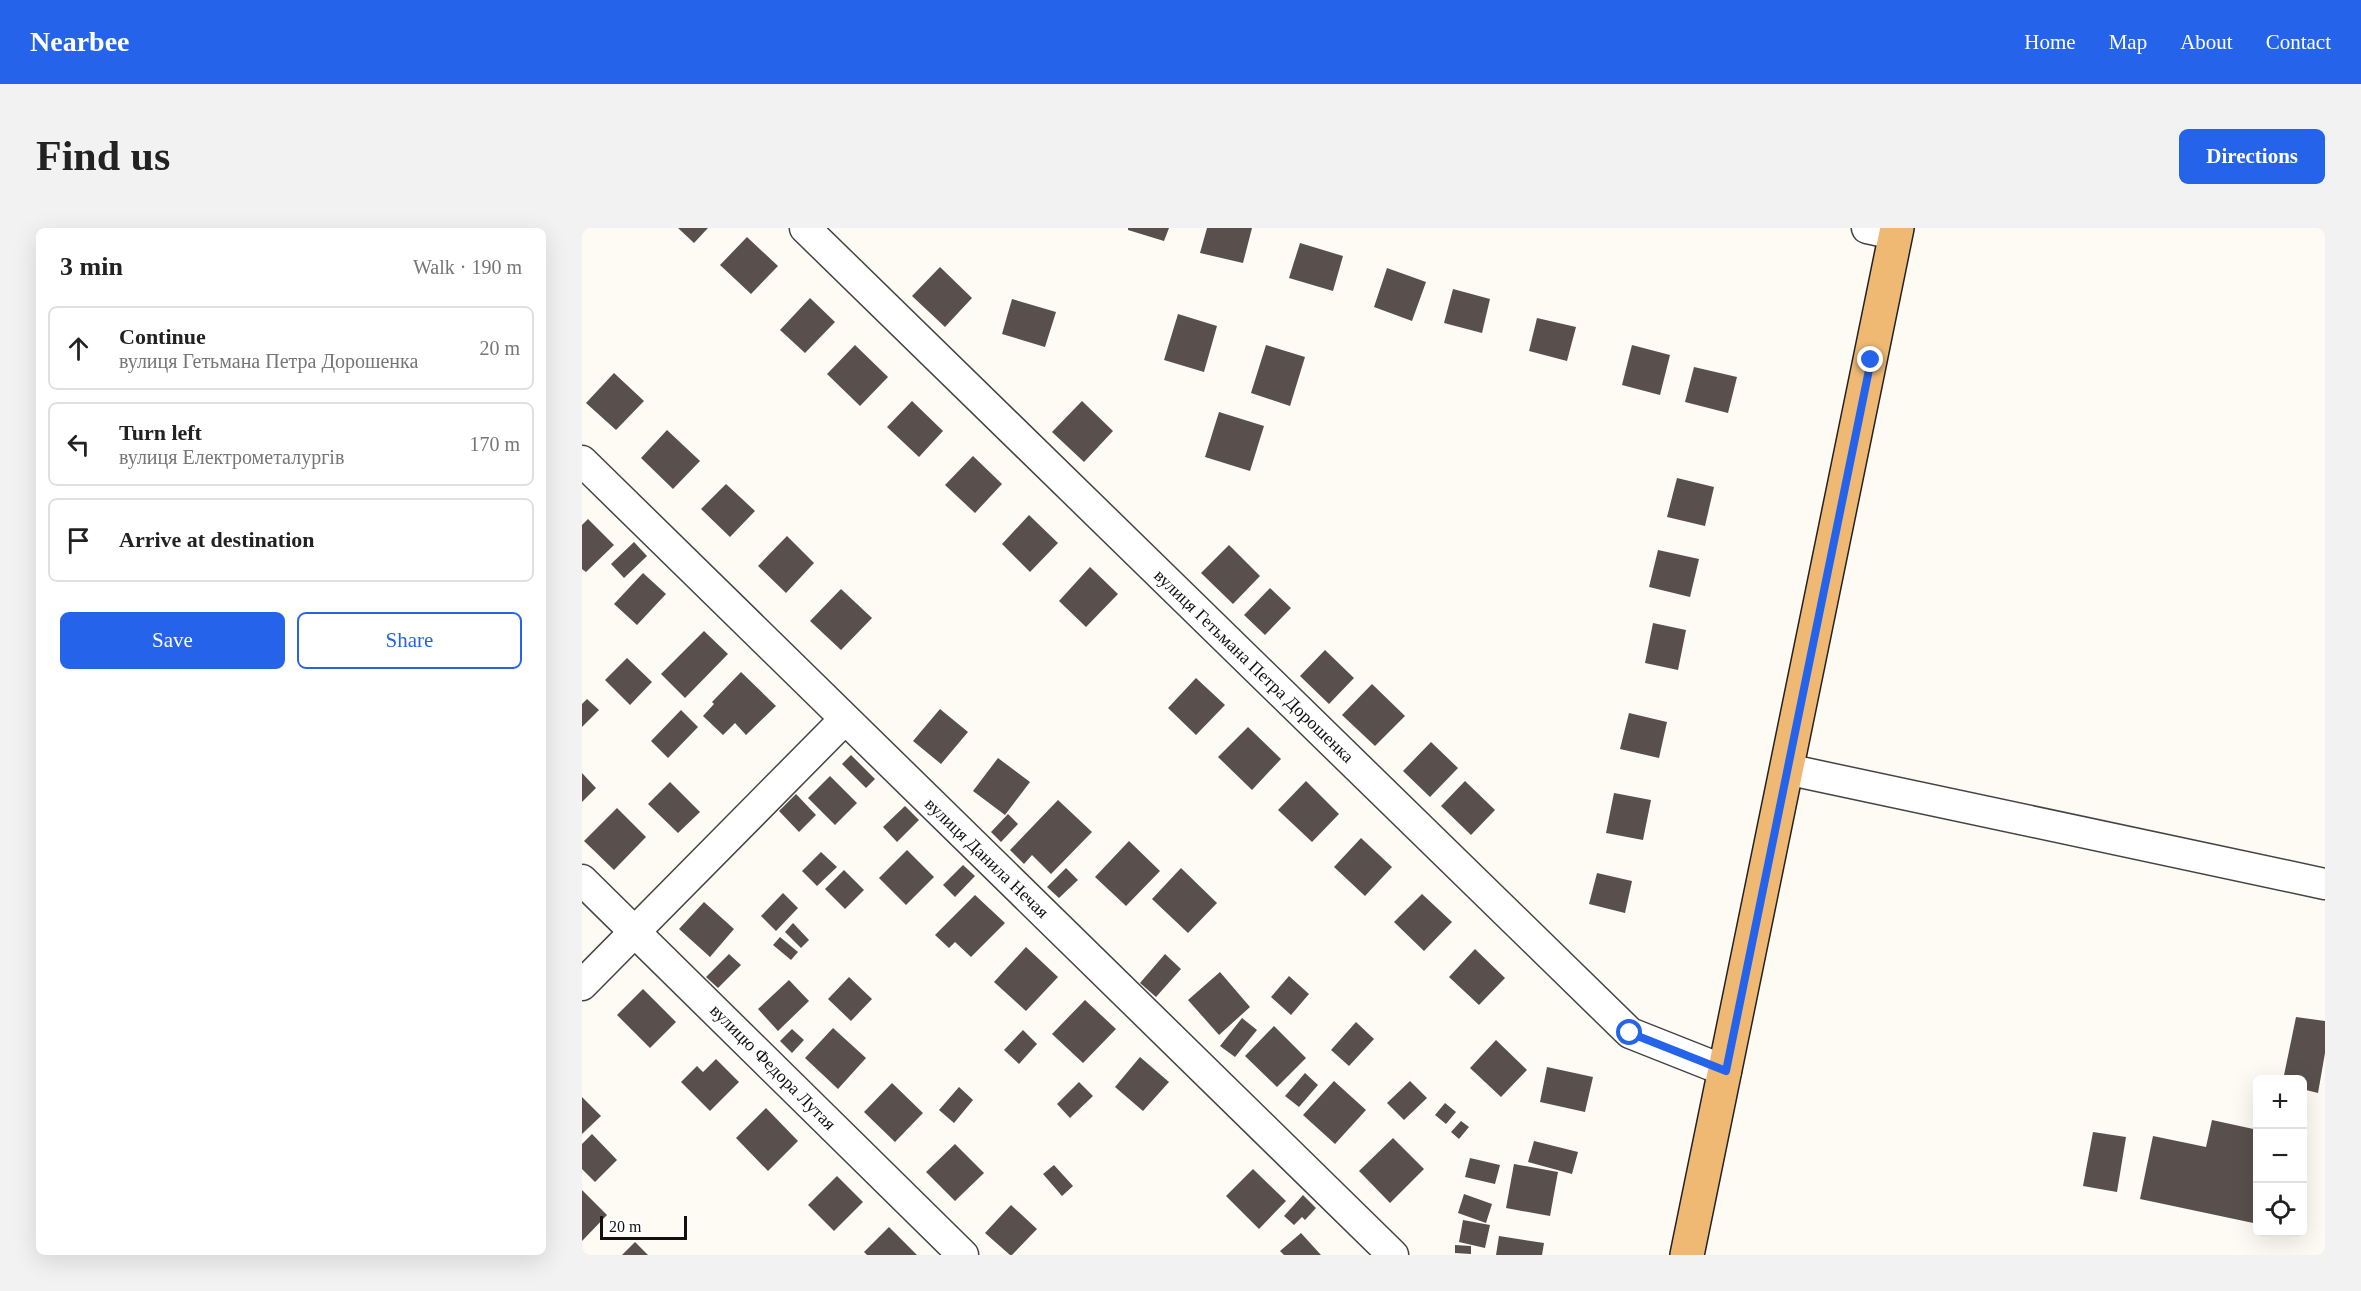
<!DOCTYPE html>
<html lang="en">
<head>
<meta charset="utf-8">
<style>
	:root { --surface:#fff; --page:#f2f2f2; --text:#222; --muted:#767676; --line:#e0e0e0; --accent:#2563eb }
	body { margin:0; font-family:"Times New Roman",serif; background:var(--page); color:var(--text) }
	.controls { position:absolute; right:18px; bottom:18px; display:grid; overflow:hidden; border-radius:9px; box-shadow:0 6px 24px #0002 }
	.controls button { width:54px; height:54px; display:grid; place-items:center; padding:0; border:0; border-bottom:2px solid var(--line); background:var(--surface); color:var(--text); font:30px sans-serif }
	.scale { position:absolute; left:18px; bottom:15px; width:87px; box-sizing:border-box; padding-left:6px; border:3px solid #111; border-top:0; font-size:16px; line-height:21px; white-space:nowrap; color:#111; -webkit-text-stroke:4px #fff; paint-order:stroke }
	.stop { position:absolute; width:18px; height:18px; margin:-14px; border:4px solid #2563eb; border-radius:50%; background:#fff }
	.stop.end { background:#2563eb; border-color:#fff; box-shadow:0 2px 6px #0008 }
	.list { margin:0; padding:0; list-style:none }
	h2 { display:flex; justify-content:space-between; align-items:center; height:78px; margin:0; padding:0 24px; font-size:26px }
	h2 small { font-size:20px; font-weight:400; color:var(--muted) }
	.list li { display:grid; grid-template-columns:39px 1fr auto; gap:18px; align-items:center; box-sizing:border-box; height:84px; margin:0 12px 12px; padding:0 12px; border:2px solid var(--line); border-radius:9px }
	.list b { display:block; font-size:22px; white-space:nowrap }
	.list p { margin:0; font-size:20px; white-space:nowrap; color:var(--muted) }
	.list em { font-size:20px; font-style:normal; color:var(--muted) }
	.actions { display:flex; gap:12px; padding:18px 24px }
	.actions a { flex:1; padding:14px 0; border:2px solid var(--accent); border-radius:9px; text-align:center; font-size:21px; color:var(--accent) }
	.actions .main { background:var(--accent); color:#fff }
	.icon { flex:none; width:33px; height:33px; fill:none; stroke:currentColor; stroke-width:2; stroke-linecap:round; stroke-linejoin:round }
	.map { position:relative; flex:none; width:1743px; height:1027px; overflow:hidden; border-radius:9px }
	header { display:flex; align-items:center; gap:36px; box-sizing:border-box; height:84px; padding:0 30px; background:var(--accent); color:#fff }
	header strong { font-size:28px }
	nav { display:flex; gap:33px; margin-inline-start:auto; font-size:21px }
	.intro { display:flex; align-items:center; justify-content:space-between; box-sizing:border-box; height:144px; padding:0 36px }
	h1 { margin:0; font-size:42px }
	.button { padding:15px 27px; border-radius:9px; background:var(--accent); color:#fff; font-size:21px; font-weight:700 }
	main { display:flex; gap:36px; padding:0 36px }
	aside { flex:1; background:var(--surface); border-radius:9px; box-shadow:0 6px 24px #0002 }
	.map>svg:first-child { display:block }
	.building { fill:#59504d }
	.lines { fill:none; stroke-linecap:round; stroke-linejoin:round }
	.minor-casing { stroke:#444; stroke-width:33 }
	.major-casing { stroke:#222; stroke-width:36 }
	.minor { stroke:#fff; stroke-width:30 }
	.major { stroke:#efb974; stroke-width:33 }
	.route { stroke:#2563eb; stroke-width:8 }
	.labels { text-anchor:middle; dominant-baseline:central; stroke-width:6; stroke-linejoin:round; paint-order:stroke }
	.street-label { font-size:18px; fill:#111; stroke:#fff }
</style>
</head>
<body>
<header>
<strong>Nearbee</strong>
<nav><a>Home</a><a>Map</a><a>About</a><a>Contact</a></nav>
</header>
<div class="intro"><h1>Find us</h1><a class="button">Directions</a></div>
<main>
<aside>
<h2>3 min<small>Walk · 190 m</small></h2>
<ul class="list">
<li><svg class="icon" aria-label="ahead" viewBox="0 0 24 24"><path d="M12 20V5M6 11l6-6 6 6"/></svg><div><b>Continue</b><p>вулиця Гетьмана Петра Дорошенка</p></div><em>20 m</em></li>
<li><svg class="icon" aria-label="left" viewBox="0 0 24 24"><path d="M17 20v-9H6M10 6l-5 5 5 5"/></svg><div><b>Turn left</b><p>вулиця Електрометалургів</p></div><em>170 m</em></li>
<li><svg class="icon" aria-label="arrive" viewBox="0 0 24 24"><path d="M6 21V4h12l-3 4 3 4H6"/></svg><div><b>Arrive at destination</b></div></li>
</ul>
<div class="actions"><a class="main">Save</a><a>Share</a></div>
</aside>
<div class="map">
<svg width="1743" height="1027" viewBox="0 0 1743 1027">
	<rect width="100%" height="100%" fill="#fefbf5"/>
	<!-- building -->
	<g class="building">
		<path d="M 96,0 L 126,0 L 112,15 Z"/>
		<path d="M 546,0 L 587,0 L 582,13 L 546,2 Z"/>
		<path d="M 625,0 L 670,0 L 661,35 L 618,25 Z"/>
		<path d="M 165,9 L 196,38 L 169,66 L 138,37 Z"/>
		<path d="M 718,15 L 761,28 L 751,63 L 707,50 Z"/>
		<path d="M 358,39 L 390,70 L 363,99 L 330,68 Z"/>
		<path d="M 805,40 L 844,54 L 830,93 L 792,79 Z"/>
		<path d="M 871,61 L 908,71 L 900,105 L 862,95 Z"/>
		<path d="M 228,70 L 253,94 L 223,125 L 198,102 Z"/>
		<path d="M 430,71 L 474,84 L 463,119 L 420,106 Z"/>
		<path d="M 596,86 L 635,98 L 622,144 L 582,132 Z"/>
		<path d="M 955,90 L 994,99 L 985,133 L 947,123 Z"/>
		<path d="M 273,117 L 306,149 L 278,178 L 245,146 Z"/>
		<path d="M 684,117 L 723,129 L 708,178 L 669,165 Z"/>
		<path d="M 1050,117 L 1088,127 L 1078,167 L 1040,157 Z"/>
		<path d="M 1112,139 L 1155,149 L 1146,185 L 1103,174 Z"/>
		<path d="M 32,145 L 62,173 L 34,202 L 4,175 Z"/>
		<path d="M 330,173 L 361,203 L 337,229 L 305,199 Z"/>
		<path d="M 500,173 L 531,203 L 502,234 L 470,204 Z"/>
		<path d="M 637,184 L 682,198 L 668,243 L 623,229 Z"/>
		<path d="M 85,202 L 118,233 L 91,261 L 59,230 Z"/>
		<path d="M 391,228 L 420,256 L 393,285 L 363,257 Z"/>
		<path d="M 1095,250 L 1132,259 L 1123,298 L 1085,289 Z"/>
		<path d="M 144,256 L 173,283 L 148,309 L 119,281 Z"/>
		<path d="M 447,287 L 476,315 L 448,344 L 420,316 Z"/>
		<path d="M 6,291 L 32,317 L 4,344 L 0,341 L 0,297 Z"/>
		<path d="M 205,308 L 232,335 L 204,365 L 176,338 Z"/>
		<path d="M 52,314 L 65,328 L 42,350 L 29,336 Z"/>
		<path d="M 647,317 L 678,348 L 651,376 L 619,345 Z"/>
		<path d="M 1076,322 L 1117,331 L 1108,369 L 1067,359 Z"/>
		<path d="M 508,339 L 536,366 L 504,399 L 477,373 Z"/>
		<path d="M 61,345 L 84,366 L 55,397 L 32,376 Z"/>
		<path d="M 688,360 L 709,380 L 683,407 L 662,387 Z"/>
		<path d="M 259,361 L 290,390 L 259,422 L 228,393 Z"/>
		<path d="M 1071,395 L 1104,402 L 1096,442 L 1063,435 Z"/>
		<path d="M 122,403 L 146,426 L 103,470 L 79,446 Z"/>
		<path d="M 743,422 L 772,450 L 747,476 L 718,448 Z"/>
		<path d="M 45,430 L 70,454 L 48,477 L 23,452 Z"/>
		<path d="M 159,444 L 194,478 L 164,507 L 153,495 L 141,507 L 121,488 L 132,476 L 130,474 Z"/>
		<path d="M 614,450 L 643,477 L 614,507 L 586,480 Z"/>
		<path d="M 790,456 L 823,488 L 793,518 L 760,487 Z"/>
		<path d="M 5,471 L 17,482 L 0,499 L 0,476 Z"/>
		<path d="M 358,481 L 386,504 L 359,536 L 331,513 Z"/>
		<path d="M 99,482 L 116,499 L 86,530 L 69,513 Z"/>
		<path d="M 1047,485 L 1085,494 L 1077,530 L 1038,521 Z"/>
		<path d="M 666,499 L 699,531 L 670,562 L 636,529 Z"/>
		<path d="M 849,514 L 876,540 L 848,569 L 821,543 Z"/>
		<path d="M 269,527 L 293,551 L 284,560 L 260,536 Z"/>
		<path d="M 416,530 L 448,554 L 423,587 L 391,563 Z"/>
		<path d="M 0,545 L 14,560 L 0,574 Z"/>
		<path d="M 248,548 L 275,575 L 253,597 L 226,570 Z"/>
		<path d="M 724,553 L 757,586 L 730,614 L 696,582 Z"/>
		<path d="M 883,553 L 913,582 L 889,607 L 859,578 Z"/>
		<path d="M 88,554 L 118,584 L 96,605 L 66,576 Z"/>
		<path d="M 1032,565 L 1069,572 L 1061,612 L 1024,605 Z"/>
		<path d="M 214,566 L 234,587 L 217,604 L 197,583 Z"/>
		<path d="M 476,572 L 510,604 L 469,646 L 450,627 L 442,636 L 428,622 Z"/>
		<path d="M 323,578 L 337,592 L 315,614 L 301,599 Z"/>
		<path d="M 35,580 L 64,609 L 32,642 L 2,613 Z"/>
		<path d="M 426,586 L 436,596 L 419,614 L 409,604 Z"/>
		<path d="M 779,610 L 810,639 L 783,668 L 752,639 Z"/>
		<path d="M 547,613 L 578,643 L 544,678 L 513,649 Z"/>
		<path d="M 325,622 L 352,649 L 324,677 L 297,650 Z"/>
		<path d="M 239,624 L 255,639 L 235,658 L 220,643 Z"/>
		<path d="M 381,637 L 393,648 L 373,669 L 361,657 Z"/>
		<path d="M 484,640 L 496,652 L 477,670 L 465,659 Z"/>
		<path d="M 599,640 L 635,675 L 606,705 L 570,671 Z"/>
		<path d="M 262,642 L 282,662 L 263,681 L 243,661 Z"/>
		<path d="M 1015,645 L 1050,653 L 1043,685 L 1007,676 Z"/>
		<path d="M 201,665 L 216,680 L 194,703 L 179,688 Z"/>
		<path d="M 840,666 L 870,694 L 842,723 L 812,694 Z"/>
		<path d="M 393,667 L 423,695 L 389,729 L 373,714 L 367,720 L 353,707 Z"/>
		<path d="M 122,674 L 152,701 L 128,729 L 97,701 Z"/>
		<path d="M 211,695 L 227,712 L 219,720 L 203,704 Z"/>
		<path d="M 198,709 L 216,724 L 209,732 L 191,717 Z"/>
		<path d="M 444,719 L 476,749 L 444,783 L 412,754 Z"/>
		<path d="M 893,721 L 923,750 L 897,777 L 867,749 Z"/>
		<path d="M 147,726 L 159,737 L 136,760 L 124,749 Z"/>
		<path d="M 583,726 L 599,741 L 574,769 L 558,755 Z"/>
		<path d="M 638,744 L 668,779 L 637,807 L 606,772 Z"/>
		<path d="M 707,748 L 727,766 L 709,787 L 689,769 Z"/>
		<path d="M 267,749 L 290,771 L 269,793 L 246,771 Z"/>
		<path d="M 207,752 L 227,773 L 196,803 L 176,781 Z"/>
		<path d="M 61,761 L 94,794 L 68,820 L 35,787 Z"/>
		<path d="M 503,772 L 534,801 L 501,835 L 470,806 Z"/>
		<path d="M 1714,789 L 1743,793 L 1743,825 L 1736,865 L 1720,861 L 1720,852 L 1701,852 Z"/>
		<path d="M 660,790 L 675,802 L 653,829 L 638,818 Z"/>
		<path d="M 774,794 L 792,811 L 767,838 L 749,822 Z"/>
		<path d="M 692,798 L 724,830 L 695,859 L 663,828 Z"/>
		<path d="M 251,800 L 284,830 L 256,861 L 223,830 Z"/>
		<path d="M 210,801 L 222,812 L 210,825 L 198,813 Z"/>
		<path d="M 441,802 L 455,816 L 437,836 L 422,822 Z"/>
		<path d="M 914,812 L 945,842 L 919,869 L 888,840 Z"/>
		<path d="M 558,829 L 587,854 L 561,883 L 533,859 Z"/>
		<path d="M 134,831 L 157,854 L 128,883 L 99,854 L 115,838 L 121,844 Z"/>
		<path d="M 965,839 L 1011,849 L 1003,884 L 958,874 Z"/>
		<path d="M 723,845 L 736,857 L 717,879 L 703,868 Z"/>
		<path d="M 752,853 L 784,882 L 753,916 L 721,887 Z"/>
		<path d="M 828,853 L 845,870 L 822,892 L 805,875 Z"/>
		<path d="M 497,854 L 511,868 L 488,890 L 475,876 Z"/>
		<path d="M 310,855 L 341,885 L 313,914 L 282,884 Z"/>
		<path d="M 377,859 L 391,872 L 372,895 L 357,882 Z"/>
		<path d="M 0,869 L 19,888 L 0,906 Z"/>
		<path d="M 863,875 L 874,884 L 864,896 L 853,887 Z"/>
		<path d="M 184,880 L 216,913 L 186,943 L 154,910 Z"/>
		<path d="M 1630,892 L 1676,902 L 1676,996 L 1558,971 L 1571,908 L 1624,919 Z"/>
		<path d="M 879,893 L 887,899 L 877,911 L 869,904 Z"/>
		<path d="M 1511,904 L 1544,909 L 1535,964 L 1501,958 Z"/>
		<path d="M 10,906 L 35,932 L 13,954 L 0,941 L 0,916 Z"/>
		<path d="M 811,910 L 842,941 L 808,975 L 777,943 Z"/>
		<path d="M 952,913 L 996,924 L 990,946 L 946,934 Z"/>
		<path d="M 373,916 L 402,945 L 373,973 L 344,944 Z"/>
		<path d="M 888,930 L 918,937 L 913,956 L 883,949 Z"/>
		<path d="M 932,936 L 976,944 L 968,988 L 924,980 Z"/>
		<path d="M 472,937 L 491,958 L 480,968 L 461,946 Z"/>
		<path d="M 671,941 L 704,973 L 677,1001 L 644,968 Z"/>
		<path d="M 255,948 L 281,974 L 252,1003 L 226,977 Z"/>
		<path d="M 0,962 L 25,987 L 0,1013 Z"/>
		<path d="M 882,966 L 910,976 L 904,995 L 876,985 Z"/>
		<path d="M 721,967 L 734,980 L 723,992 L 720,989 L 712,997 L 702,988 Z"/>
		<path d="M 429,977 L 455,1001 L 430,1027 L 428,1027 L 403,1005 Z"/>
		<path d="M 881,992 L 908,997 L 903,1020 L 877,1014 Z"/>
		<path d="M 307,999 L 335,1027 L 285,1027 L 282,1024 Z"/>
		<path d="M 719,1005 L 739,1027 L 702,1027 L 698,1023 Z"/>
		<path d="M 917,1008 L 962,1015 L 960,1027 L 914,1027 Z"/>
		<path d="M 53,1014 L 66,1027 L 40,1027 Z"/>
		<path d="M 873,1017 L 889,1018 L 889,1026 L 873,1025 Z"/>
	</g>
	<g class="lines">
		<defs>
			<g id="minor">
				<path d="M 223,0 L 1048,805 L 1144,843"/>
				<path d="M 1285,0 L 1313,6"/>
				<path d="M 0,233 L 811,1027"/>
				<path d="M 1204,541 L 1743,656"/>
				<path d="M 0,652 L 381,1027"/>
				<path d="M 0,757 L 263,491"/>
			</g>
			<path id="major" d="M 1105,1027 L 1315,0"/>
		</defs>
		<!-- minor casing -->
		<use href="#minor" class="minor-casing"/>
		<!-- major casing -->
		<use href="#major" class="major-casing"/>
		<!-- minor -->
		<use href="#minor" class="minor"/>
		<!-- major -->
		<use href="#major" class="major"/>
	</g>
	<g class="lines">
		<!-- route -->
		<path class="route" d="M 1048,805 L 1144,843 L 1289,132"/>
	</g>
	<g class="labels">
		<!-- street labels -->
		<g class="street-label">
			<text transform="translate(672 438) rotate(44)">вулиця Гетьмана Петра Дорошенка</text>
			<text transform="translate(405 630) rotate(44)">вулиця Данила Нечая</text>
			<text transform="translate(191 839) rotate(45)">вулицю Федора Лутая</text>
		</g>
	</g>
</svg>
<div class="controls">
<button>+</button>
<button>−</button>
<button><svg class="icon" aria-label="locate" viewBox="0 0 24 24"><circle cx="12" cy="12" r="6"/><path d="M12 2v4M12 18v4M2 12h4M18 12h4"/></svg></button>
</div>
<div class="scale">20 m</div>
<div class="stop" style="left:1048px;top:805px"></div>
<div class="stop end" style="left:1289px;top:132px"></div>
</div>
</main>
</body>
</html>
